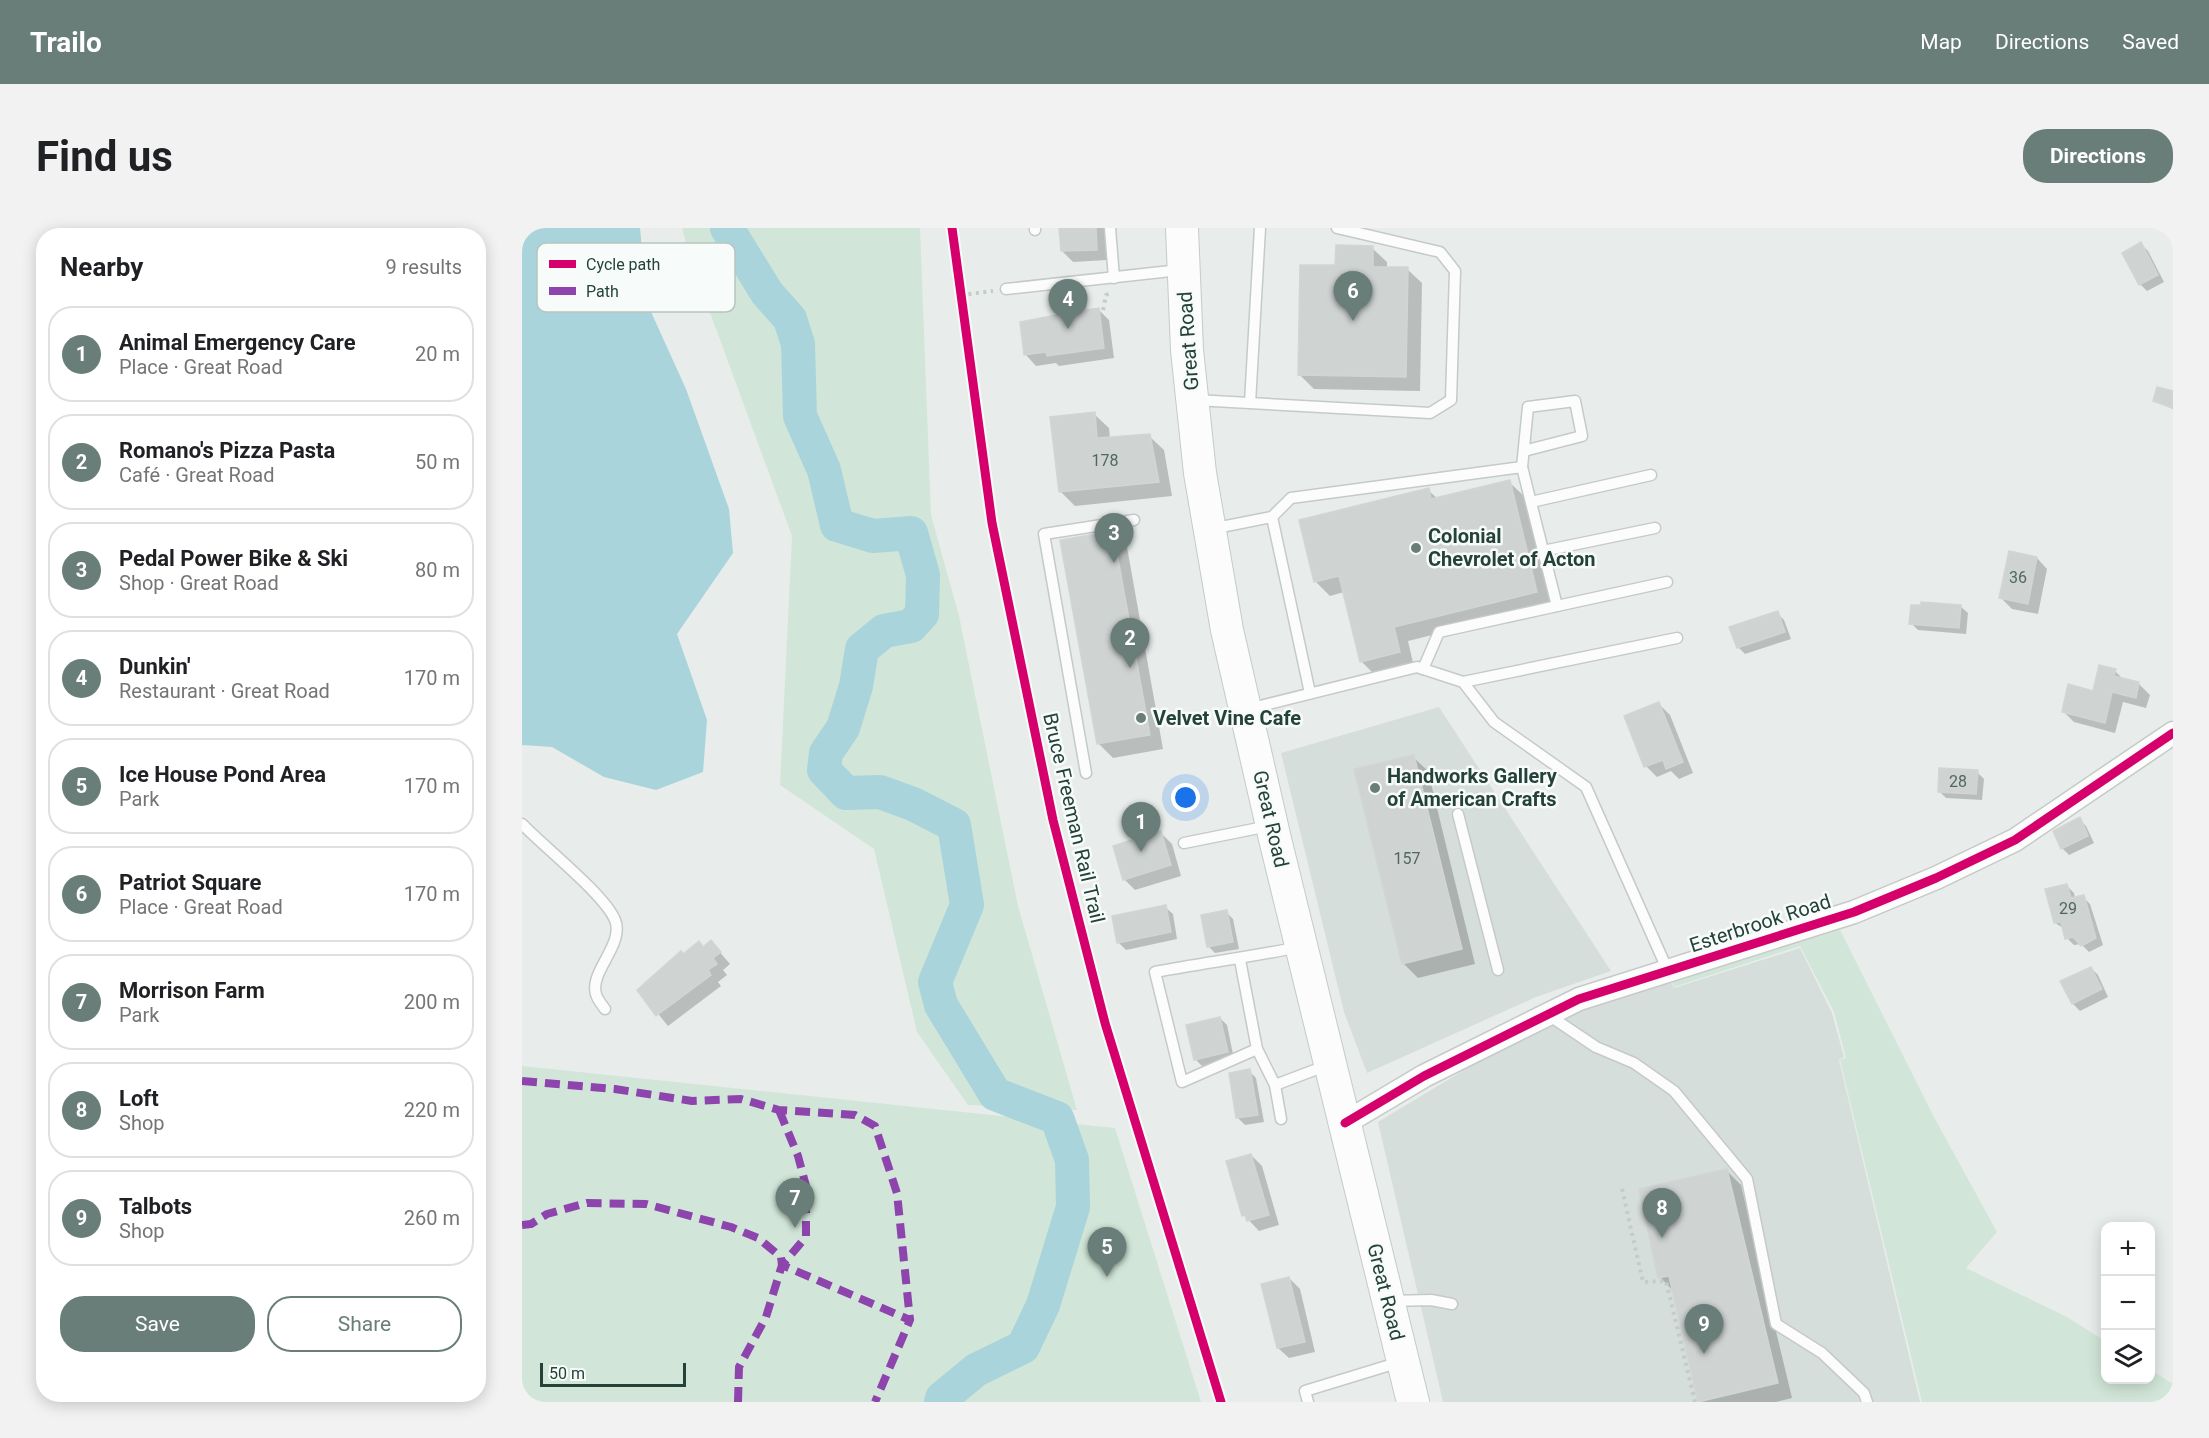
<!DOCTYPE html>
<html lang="en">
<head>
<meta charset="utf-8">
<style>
	:root { --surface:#fff; --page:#f2f2f2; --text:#202124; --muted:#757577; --line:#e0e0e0; --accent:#697e78 }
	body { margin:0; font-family:Roboto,sans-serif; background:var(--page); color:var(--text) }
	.controls { position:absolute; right:18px; bottom:18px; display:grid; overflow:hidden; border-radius:12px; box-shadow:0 3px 15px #0003 }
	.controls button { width:54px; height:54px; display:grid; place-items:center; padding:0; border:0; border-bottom:2px solid var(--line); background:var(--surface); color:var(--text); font:30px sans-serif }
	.scale { position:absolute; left:18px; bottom:15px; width:146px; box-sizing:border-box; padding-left:6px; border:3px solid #24423a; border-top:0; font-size:16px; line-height:21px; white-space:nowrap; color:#24423a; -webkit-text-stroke:4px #f7fbf9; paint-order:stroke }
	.you { position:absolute; left:664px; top:570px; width:21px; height:21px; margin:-15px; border:4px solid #fff; border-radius:50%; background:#1a73e8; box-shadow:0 0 0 9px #1a73e833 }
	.badge { display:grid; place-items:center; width:39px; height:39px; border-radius:50%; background:var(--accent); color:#fff; font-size:20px; font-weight:700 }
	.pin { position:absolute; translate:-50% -50px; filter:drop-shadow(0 2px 3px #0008) }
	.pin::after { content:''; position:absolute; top:32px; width:21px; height:18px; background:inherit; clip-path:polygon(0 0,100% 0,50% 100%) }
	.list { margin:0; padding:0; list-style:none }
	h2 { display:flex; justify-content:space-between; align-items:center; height:78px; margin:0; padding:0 24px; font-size:26px }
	h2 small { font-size:20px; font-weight:400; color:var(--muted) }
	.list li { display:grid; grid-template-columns:39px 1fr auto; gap:18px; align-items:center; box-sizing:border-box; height:96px; margin:0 12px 12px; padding:0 12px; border:2px solid var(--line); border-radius:24px }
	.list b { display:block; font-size:22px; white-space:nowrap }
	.list p { margin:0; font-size:20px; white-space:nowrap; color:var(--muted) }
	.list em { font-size:20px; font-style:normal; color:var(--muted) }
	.actions { display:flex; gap:12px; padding:18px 24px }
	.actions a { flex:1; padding:14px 0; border:2px solid var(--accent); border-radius:24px; text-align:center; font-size:21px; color:var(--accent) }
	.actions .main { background:var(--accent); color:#fff }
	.icon { flex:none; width:33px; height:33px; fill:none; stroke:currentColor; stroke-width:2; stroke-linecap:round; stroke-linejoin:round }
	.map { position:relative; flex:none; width:1651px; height:1174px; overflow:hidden; border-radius:24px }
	header { display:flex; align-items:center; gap:36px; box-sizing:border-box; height:84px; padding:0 30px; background:var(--accent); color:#fff }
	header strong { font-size:28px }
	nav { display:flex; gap:33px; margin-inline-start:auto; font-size:21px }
	.intro { display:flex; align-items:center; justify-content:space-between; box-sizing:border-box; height:144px; padding:0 36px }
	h1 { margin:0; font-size:42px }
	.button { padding:15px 27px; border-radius:24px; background:var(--accent); color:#fff; font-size:21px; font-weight:700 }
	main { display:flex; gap:36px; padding:0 36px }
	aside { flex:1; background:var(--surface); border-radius:24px; box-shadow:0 3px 15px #0003 }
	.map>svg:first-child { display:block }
	.built { fill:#d6dedb }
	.green { fill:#d1e6d8 }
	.water { fill:#a9d4db }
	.shadow { fill:#0003 }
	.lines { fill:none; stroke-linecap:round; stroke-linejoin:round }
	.river { stroke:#a9d4db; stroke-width:34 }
	.building { fill:#cfd4d2; stroke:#d1d6d4; stroke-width:1.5 }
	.service-casing { stroke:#c5cac8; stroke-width:13 }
	.minor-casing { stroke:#c5cac8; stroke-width:25 }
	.secondary-casing { stroke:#c3cbc8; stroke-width:34 }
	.path { stroke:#c3ccca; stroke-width:4; stroke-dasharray:3 4.5; stroke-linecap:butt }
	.service { stroke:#fcfcfc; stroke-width:10 }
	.minor { stroke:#fcfcfc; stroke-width:22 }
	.secondary { stroke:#fcfcfc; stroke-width:32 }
	.quiet { stroke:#8e44ad; stroke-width:8; stroke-dasharray:15 8; stroke-linecap:butt }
	.cycleway-casing { stroke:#f7fbf9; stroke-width:13 }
	.cycleway { stroke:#d6006c; stroke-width:9 }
	.poi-dot { fill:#697e78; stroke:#f7fbf9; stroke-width:2 }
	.labels { text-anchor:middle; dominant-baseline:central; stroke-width:5; stroke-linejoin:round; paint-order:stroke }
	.number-label { font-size:16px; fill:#506761 }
	.street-label { font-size:20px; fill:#24423a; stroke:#f7fbf9 }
	.poi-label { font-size:20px; font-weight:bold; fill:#24423a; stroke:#f7fbf9; text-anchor:start }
	.key { fill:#f7fbf9; stroke:#b8c4c0; stroke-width:1.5 }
	.key-label { font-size:16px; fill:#24423a }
</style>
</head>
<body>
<header>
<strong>Trailo</strong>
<nav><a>Map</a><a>Directions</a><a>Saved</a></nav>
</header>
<div class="intro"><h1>Find us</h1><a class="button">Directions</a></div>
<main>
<aside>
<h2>Nearby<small>9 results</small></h2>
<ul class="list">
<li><span class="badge">1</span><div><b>Animal Emergency Care</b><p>Place · Great Road</p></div><em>20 m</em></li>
<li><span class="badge">2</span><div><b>Romano's Pizza Pasta</b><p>Café · Great Road</p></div><em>50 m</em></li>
<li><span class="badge">3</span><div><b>Pedal Power Bike &amp; Ski</b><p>Shop · Great Road</p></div><em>80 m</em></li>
<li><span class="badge">4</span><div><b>Dunkin'</b><p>Restaurant · Great Road</p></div><em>170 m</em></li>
<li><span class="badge">5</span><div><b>Ice House Pond Area</b><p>Park</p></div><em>170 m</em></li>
<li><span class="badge">6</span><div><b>Patriot Square</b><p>Place · Great Road</p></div><em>170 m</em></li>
<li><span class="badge">7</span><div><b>Morrison Farm</b><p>Park</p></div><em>200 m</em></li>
<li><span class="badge">8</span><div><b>Loft</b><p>Shop</p></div><em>220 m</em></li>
<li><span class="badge">9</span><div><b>Talbots</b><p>Shop</p></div><em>260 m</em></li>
</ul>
<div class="actions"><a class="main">Save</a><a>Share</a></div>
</aside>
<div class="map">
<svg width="1651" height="1174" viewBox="0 0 1651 1174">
	<rect width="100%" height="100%" fill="#e8edeb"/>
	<!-- built -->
	<g class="built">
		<path d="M 917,479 L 1089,743 L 1014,769 L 845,845 L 822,784 L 759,525 Z"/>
		<path d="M 1278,720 L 1310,785 L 1322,829 L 1317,832 L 1398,1174 L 921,1174 L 856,894 L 1020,795 L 1149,754 L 1152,760 Z"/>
	</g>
	<!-- green -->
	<g class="green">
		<path d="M 160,0 L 398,0 L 409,287 L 437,388 L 496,678 L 555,882 L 446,877 L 395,804 L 352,621 L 258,557 L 270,308 L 168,30 Z"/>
		<path d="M 1318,702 L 1412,889 L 1475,1004 L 1444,1040 L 1545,1089 L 1583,1113 L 1584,1152 L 1628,1152 L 1629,1142 L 1651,1156 L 1651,1174 L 1400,1174 L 1318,832 L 1324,830 L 1312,784 L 1278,718 L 1152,759 L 1150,754 Z"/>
		<path d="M 0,838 L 593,900 L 679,1174 L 0,1174 Z"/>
	</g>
	<!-- water -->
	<path class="water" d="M 0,0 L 118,0 L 125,75 L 164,161 L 207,281 L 211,325 L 155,406 L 185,492 L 181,544 L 134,562 L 82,549 L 30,519 L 0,517 Z"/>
	<!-- shadow -->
	<g class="shadow">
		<path d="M 539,0 L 584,0 L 585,32 L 551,34 L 540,23 Z"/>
		<path d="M 1619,16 L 1626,23 L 1642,54 L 1625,63 L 1618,56 Z"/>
		<path d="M 850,20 L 865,34 L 865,41 L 885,41 L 900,55 L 898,163 L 792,161 L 777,146 L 815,39 Z"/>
		<path d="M 576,81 L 587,92 L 592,130 L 537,138 L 534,135 L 514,138 L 504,127 L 551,85 L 551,82 Z"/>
		<path d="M 1651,165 L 1651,181 L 1632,173 Z"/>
		<path d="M 572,186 L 587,200 L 588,211 L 627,208 L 642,222 L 650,268 L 553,278 L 538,263 Z"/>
		<path d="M 987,254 L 1002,268 L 1029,378 L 886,413 L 892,439 L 854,448 L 839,433 L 822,364 L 808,368 L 793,353 L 906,262 L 916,271 Z"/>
		<path d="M 591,304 L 605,319 L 641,521 L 591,530 L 576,515 Z"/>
		<path d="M 1515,330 L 1525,341 L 1516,386 L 1490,381 L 1479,370 Z"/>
		<path d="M 1438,378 L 1446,385 L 1444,406 L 1396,402 L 1389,395 Z"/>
		<path d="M 1255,385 L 1262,392 L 1269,411 L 1223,426 L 1216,419 Z"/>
		<path d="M 1593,443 L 1602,452 L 1617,456 L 1628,467 L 1624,480 L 1601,474 L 1593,505 L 1552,494 L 1541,483 L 1572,464 Z"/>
		<path d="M 1137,476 L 1148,487 L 1171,545 L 1157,551 L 1149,543 L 1135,549 L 1124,538 Z"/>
		<path d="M 891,529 L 906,543 L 953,736 L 896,750 L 881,735 Z"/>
		<path d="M 1455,544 L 1462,551 L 1460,572 L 1424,570 L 1417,563 Z"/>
		<path d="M 1557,591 L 1564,598 L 1572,615 L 1547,627 L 1540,620 Z"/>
		<path d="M 639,605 L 650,616 L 659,648 L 613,662 L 602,651 Z"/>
		<path d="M 1545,658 L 1552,665 L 1553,671 L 1561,669 L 1568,676 L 1581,717 L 1567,724 L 1559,716 L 1552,717 L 1545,710 L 1543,701 L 1533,695 Z"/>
		<path d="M 643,679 L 651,686 L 655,711 L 604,722 L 597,715 Z"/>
		<path d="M 704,684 L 711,691 L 717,721 L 693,725 L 686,718 Z"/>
		<path d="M 189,714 L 208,736 L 201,742 L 205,747 L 196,754 L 199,758 L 146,798 L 117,762 L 142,738 L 177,715 L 182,720 Z"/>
		<path d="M 1569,740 L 1576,747 L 1586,769 L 1558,783 L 1551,776 L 1540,754 Z"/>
		<path d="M 698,790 L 705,797 L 712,831 L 680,838 L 673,831 Z"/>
		<path d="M 727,843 L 734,850 L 742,894 L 723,897 L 716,890 Z"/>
		<path d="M 729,927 L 740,938 L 757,997 L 737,1003 L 722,987 Z"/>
		<path d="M 1204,942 L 1219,957 L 1270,1170 L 1254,1174 L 1178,1174 L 1153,1065 L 1138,1049 Z"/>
		<path d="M 767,1050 L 778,1061 L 793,1124 L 767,1130 L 756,1120 Z"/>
	</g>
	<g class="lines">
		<!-- river -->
		<path class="river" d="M 205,0 L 245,65 L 268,91 L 276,116 L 278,188 L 302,242 L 315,297 L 351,308 L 389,305 L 401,347 L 400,386 L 389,398 L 362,403 L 340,421 L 334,458 L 321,500 L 304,525 L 302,542 L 324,565 L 358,564 L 391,576 L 432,597 L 445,677 L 413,754 L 419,777 L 473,866 L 535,890 L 550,932 L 551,979 L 521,1077 L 501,1119 L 454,1142 L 420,1170 L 419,1174"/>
	</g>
	<!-- building -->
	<g class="building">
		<path d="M 537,0 L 574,0 L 575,22 L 539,23 Z"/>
		<path d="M 1619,14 L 1636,47 L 1617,57 L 1600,25 Z"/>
		<path d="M 814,17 L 851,18 L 851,39 L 886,39 L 884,149 L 776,147 L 778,37 L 813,37 Z"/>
		<path d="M 564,78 L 564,82 L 577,80 L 582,120 L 525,128 L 524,124 L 502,127 L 498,94 L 549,84 L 549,80 Z"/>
		<path d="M 1635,159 L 1651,163 L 1651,180 L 1631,173 Z"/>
		<path d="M 573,184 L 575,210 L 628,206 L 637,254 L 537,264 L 528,189 Z"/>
		<path d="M 988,252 L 1015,364 L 872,399 L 878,424 L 838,434 L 817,348 L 792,354 L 777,292 L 907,260 L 909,271 Z"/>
		<path d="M 591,303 L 628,507 L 575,516 L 538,312 Z"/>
		<path d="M 1487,323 L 1515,329 L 1506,376 L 1477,370 Z"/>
		<path d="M 1399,374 L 1439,377 L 1437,400 L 1387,396 L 1389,377 L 1399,377 Z"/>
		<path d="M 1256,383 L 1263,404 L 1215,420 L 1207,399 Z"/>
		<path d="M 1577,437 L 1594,441 L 1592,448 L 1617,454 L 1614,470 L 1590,464 L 1583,495 L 1540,484 L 1546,456 L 1571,463 Z"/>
		<path d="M 1137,474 L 1161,534 L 1144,541 L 1141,532 L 1122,539 L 1102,488 Z"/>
		<path d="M 892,527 L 940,721 L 880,736 L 832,541 Z"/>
		<path d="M 1417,540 L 1456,542 L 1454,566 L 1416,564 Z"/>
		<path d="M 1558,589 L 1566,608 L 1539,621 L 1531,603 Z"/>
		<path d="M 639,603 L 649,637 L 601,652 L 591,618 Z"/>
		<path d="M 1545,656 L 1549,670 L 1562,667 L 1574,710 L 1559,718 L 1551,709 L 1543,711 L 1539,694 L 1532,695 L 1523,661 Z"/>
		<path d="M 644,677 L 649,704 L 595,715 L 590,688 Z"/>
		<path d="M 705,682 L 711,714 L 685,719 L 679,687 Z"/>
		<path d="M 189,712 L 199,724 L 191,730 L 195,736 L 186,742 L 189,747 L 134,788 L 115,762 L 159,723 L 161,726 L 177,713 L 181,719 Z"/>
		<path d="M 1569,739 L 1580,761 L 1550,776 L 1538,753 Z"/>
		<path d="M 698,789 L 706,824 L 672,832 L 664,797 Z"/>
		<path d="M 728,841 L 736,887 L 714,890 L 707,845 Z"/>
		<path d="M 729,926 L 747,987 L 725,993 L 723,987 L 720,988 L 704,933 Z"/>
		<path d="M 1205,941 L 1256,1155 L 1176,1174 L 1147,1048 L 1136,1050 L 1117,961 Z"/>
		<path d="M 767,1049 L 783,1114 L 755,1120 L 739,1056 Z"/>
	</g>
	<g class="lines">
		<defs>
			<g id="service">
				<path d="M 513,0 L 513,2"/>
				<path d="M 588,0 L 592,50"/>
				<path d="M 484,61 L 658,42"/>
				<path d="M 673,172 L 908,185 L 929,172 L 933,43 L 918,24 L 815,0"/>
				<path d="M 728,175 L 738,0"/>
				<path d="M 1000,239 L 1006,179 L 1053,173 L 1060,208 L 1002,223"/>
				<path d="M 1009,274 L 1129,247"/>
				<path d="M 750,289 L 769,270 L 1000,239 L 1035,378 L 917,404 L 901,441"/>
				<path d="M 689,301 L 750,289 L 788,465"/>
				<path d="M 1021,323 L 1133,300"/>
				<path d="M 1035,378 L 1145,354"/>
				<path d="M 941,454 L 1155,410"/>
				<path d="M 726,481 L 895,439 L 941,454 L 972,494 L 1064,559 L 1146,743"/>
				<path d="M 564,545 L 522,306 L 612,292"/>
				<path d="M 936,586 L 976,742"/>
				<path d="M 0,596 C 21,618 83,667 93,692 C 103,716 67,744 74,766 C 75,771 80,777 83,781"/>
				<path d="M 662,615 L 747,598"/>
				<path d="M 718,732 L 735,821 L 753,857 L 759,891"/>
				<path d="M 1025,786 L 1074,819 L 1112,835 L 1152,863 L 1225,951 L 1254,1096 L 1300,1125 L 1342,1165 L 1345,1174"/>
				<path d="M 735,821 L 660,854 L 633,744 C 681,735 729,729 777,719"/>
				<path d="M 753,857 L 806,837"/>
				<path d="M 868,1073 L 909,1072 L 930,1076"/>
				<path d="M 786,1174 L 783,1163 L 878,1134"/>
			</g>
			<path id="minor" d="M 823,895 L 902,848 L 1057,771 L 1332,684 L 1414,650 L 1493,612 L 1651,505"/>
			<path id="secondary" d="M 660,0 L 665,122 L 678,245 L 705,402 L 753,611 L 891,1174"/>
		</defs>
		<!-- service casing -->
		<use href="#service" class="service-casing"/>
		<!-- minor casing -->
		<use href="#minor" class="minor-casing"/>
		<!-- secondary casing -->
		<use href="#secondary" class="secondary-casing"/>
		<!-- path -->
		<g class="path">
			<path d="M 439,67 L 471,63"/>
			<path d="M 581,82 L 584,67 L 588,65"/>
			<path d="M 1100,961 L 1121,1054 L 1144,1053 L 1173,1174"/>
		</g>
		<!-- service -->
		<use href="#service" class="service"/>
		<!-- minor -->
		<use href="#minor" class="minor"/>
		<!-- secondary -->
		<use href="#secondary" class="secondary"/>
		<!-- quiet -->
		<g class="quiet">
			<path d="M 0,853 L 93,861 L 170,873 L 219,871 L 257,882 L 333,887 L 353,898 L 375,965 L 388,1092"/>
			<path d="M 0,997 L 9,996 L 25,986 L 65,975 L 124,976 L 209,999 L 236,1010 L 259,1029 L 260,1037 L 388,1092 L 353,1174"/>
			<path d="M 216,1174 L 217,1139 L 244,1089 L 260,1037 L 284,1009 L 284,958 L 276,928 L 257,882"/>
		</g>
		<defs>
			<g id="cycleway">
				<path d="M 430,0 L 470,295 L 531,592 L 583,795 L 699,1174"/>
				<path d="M 823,895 L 902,848 L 1057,771 L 1332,684 L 1414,650 L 1493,612 L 1651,505"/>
			</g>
		</defs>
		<!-- cycleway casing -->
		<use href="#cycleway" class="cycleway-casing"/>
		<!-- cycleway -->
		<use href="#cycleway" class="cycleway"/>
	</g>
	<!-- markers -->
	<g class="poi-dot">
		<circle cx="894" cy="320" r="6"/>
		<circle cx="619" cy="490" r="6"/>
		<circle cx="853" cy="560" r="6"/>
	</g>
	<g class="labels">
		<!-- number labels -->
		<g class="number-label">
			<text x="583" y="232">178</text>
			<text x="1496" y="349">36</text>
			<text x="1436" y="553">28</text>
			<text x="885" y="630">157</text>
			<text x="1546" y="680">29</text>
		</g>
		<!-- street labels -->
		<g class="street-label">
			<text transform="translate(666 113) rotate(-94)">Great Road</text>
			<text transform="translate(552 590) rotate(77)">Bruce Freeman Rail Trail</text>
			<text transform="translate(749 591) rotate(77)">Great Road</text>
			<text transform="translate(1238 695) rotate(-18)">Esterbrook Road</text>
			<text transform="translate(864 1064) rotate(76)">Great Road</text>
		</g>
		<!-- poi labels -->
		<g class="poi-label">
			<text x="906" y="308">Colonial<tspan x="906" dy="23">Chevrolet of Acton</tspan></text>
			<text x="631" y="490">Velvet Vine Cafe</text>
			<text x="865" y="548">Handworks Gallery<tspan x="865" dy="23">of American Crafts</tspan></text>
		</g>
	</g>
	<!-- legend -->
	<rect x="15" y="15" width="198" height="69" rx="9" class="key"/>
	<rect x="27" y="32" width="27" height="8" fill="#d6006c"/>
	<rect x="27" y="59" width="27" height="8" fill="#8e44ad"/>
	<g class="key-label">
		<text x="64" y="42">Cycle path</text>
		<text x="64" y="69">Path</text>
	</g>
</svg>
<div class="controls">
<button>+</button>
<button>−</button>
<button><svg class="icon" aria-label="layers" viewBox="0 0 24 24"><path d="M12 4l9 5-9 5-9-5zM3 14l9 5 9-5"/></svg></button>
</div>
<div class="scale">50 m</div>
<div class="you"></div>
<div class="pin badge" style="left:619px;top:624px">1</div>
<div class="pin badge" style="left:608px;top:440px">2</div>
<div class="pin badge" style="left:592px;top:335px">3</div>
<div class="pin badge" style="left:546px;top:101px">4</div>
<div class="pin badge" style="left:585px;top:1049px">5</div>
<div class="pin badge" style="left:831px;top:93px">6</div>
<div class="pin badge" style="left:273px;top:1000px">7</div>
<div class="pin badge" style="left:1140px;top:1010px">8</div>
<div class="pin badge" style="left:1182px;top:1126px">9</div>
</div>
</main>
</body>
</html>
